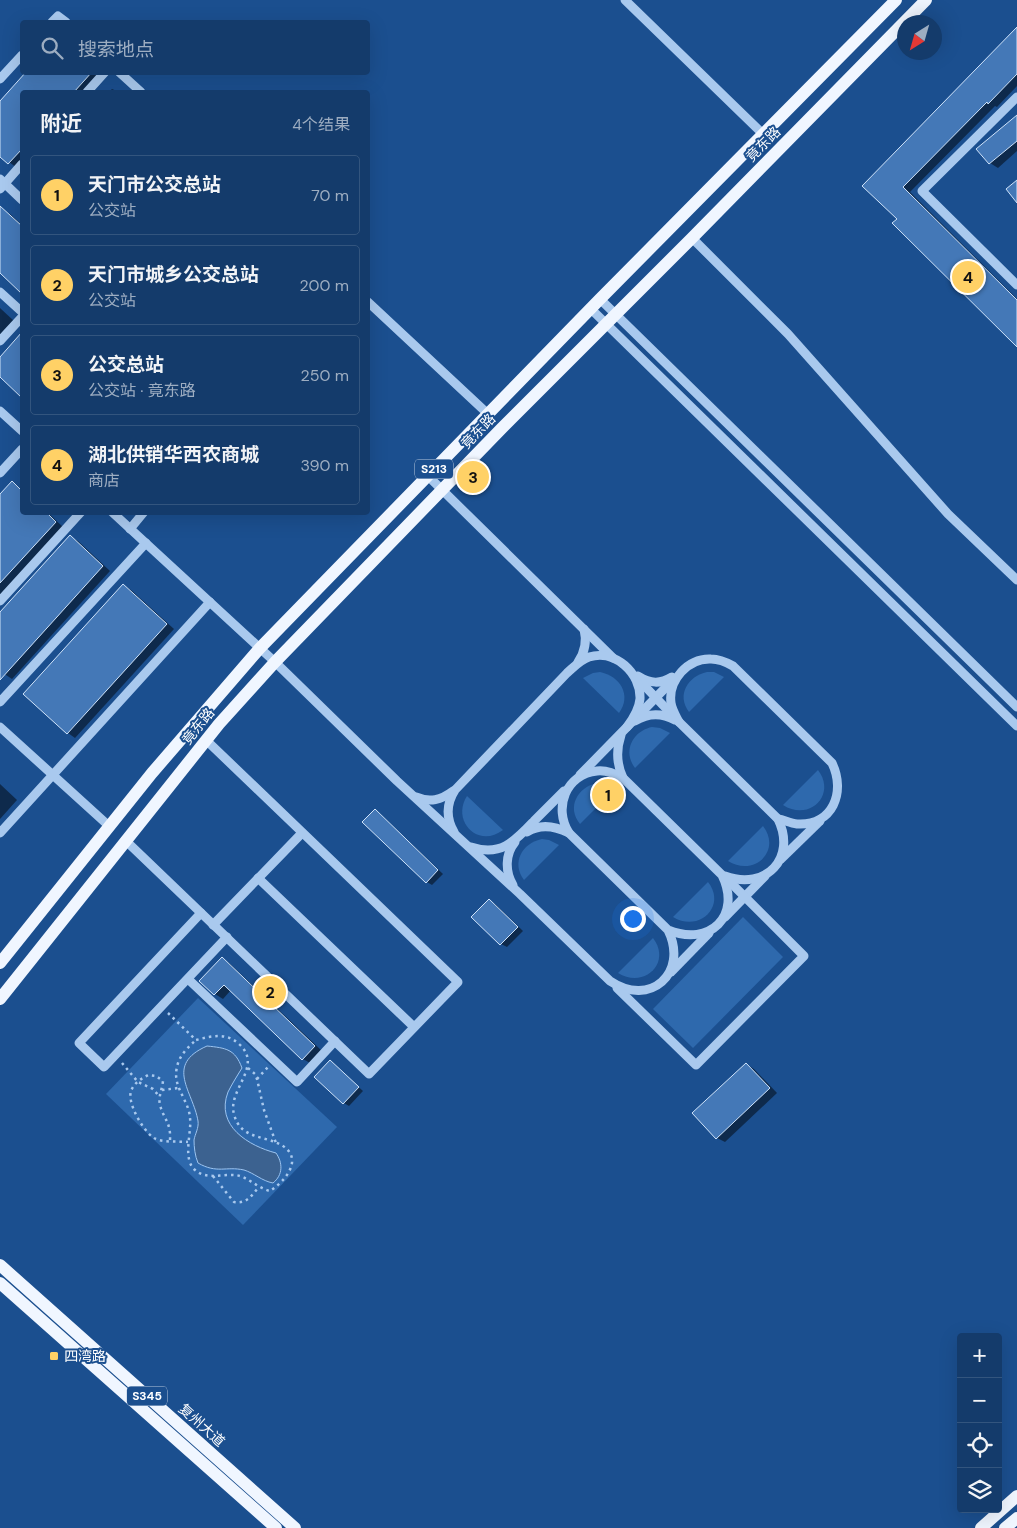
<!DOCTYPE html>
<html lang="zh">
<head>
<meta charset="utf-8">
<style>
	:root { --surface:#143b6b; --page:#1d4271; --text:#f1f3f6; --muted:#9dadc1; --line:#33557e; --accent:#ffd166 }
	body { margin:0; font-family:"DM Sans","Noto Sans SC",sans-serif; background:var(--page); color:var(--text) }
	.controls { position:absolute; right:15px; bottom:15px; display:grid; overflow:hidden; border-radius:5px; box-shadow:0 5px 20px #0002 }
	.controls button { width:45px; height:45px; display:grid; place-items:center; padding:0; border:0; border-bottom:1px solid var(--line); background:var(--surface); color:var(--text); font:25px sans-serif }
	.compass { position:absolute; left:897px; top:15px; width:45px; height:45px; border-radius:50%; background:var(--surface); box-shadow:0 5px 20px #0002; rotate:217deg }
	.you { position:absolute; left:632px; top:918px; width:18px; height:18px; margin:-12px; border:4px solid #fff; border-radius:50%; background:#1a73e8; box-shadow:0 0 0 8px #1a73e833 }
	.badge { display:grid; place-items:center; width:32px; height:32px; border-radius:50%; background:var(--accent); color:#111; font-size:16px; font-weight:700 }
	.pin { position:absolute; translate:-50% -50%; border:2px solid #fff; box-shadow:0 1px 5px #0006 }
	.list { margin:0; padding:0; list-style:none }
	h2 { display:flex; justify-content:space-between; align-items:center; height:65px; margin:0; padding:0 20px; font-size:21px }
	h2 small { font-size:16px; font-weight:400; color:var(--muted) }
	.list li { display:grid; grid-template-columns:32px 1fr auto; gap:15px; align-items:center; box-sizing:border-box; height:80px; margin:0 10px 10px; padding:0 10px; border:1px solid var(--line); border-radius:5px }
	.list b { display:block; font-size:19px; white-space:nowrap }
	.list p { margin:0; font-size:16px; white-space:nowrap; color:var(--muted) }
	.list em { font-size:16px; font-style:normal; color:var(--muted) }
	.icon { flex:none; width:28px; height:28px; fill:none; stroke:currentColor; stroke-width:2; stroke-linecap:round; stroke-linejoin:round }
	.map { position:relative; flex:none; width:1017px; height:1528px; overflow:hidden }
	.search { position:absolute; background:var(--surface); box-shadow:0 5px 20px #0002; left:20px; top:20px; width:350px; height:55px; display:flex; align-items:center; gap:12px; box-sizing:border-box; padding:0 18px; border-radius:5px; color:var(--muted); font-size:19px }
	.panel { position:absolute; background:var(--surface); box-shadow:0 5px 20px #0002; left:20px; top:90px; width:350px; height:425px; border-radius:5px }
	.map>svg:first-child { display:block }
	.green { fill:#2e69ad }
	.water { fill:#3c6290; stroke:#9cc4f0 }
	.shadow { fill:#0007 }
	.building { fill:#4478b7; stroke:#cfe3fa }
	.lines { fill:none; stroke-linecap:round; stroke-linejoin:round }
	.path { stroke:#a9c9ee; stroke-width:2.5; stroke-dasharray:2.5 4; stroke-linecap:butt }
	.minor { stroke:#a9c9ee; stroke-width:9 }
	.major { stroke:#f0f6ff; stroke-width:12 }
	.poi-dot { fill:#ffd166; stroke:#1b4f8f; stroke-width:2 }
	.labels { text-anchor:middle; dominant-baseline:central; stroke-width:4; stroke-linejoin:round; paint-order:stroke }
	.shield { fill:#1b4f8f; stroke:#bbcadd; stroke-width:1 }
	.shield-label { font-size:12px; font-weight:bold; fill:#fff }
	.street-label { font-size:14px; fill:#fff; stroke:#1b4f8f }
	.poi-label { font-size:14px; fill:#fff; stroke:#1b4f8f; text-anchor:start }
</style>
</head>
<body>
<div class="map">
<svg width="1017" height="1528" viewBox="0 0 1017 1528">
	<rect width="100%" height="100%" fill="#1b4f8f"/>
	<!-- green -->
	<g class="green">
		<path d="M 600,672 C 620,676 632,695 619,713 L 583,678 L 593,673 Z"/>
		<path d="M 707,672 L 714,672 L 724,677 L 689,712 C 676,695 688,676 707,672 Z"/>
		<path d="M 652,727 L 660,728 L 670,733 L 635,768 C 622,751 633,731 652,727 Z"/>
		<path d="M 818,770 C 837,795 809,822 783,805 Z"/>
		<path d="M 597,783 L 605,784 L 615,789 L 580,824 C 566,807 578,787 597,783 Z"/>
		<path d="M 467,796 L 503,830 C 478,849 451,821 467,796 Z"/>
		<path d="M 763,826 C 782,851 754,877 728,861 Z"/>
		<path d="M 542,839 L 549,840 L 559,845 L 524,880 C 511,863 522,843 542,839 Z"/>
		<path d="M 708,882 C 727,906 699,933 673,917 Z"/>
		<path d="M 743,917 L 783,957 L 693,1048 L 653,1009 Z"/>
		<path d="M 653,938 C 672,963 644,989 618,973 Z"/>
		<path d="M 198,998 L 337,1127 L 243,1225 L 106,1094 Z"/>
	</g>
	<!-- water -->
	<path class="water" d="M 207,1046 C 226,1048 235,1049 242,1068 C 237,1076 232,1084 228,1092 C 215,1126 249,1146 276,1153 C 283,1163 283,1175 273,1183 C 262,1181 254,1173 244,1170 C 226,1166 217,1174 198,1163 C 195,1156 194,1147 194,1140 C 195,1134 199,1128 198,1121 C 193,1091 164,1065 207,1046 Z"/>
	<!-- shadow -->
	<g class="shadow">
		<path d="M 1017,28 L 1017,86 L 997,107 L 995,106 L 910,192 L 1017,299 L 1017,345 L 899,219 L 864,186 Z"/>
		<path d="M 27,72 L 97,72 L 101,76 L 85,92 L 22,92 L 22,162 L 17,168 L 0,155 L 0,103 Z"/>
		<path d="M 112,89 L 119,92 L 109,92 Z"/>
		<path d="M 1017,116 L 1017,151 L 998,168 L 990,163 L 978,149 Z"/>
		<path d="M 2,209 L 10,214 L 22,225 L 22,292 L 0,272 L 0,211 Z"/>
		<path d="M 0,308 L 14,321 L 0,336 Z"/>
		<path d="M 22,334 L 22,396 L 0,376 L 0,359 Z"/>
		<path d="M 12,483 L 22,490 L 22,512 L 47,512 L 63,527 L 0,596 L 0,496 Z"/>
		<path d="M 70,537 L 78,541 L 110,571 L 12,679 L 0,671 L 0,614 Z"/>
		<path d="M 123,585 L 131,590 L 174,629 L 75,738 L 68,733 L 24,694 Z"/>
		<path d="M 0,784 L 17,800 L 0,819 Z"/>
		<path d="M 375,811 L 380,814 L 443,874 L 432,885 L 427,882 Z"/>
		<path d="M 489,901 L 495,904 L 523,931 L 507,947 L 501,944 Z"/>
		<path d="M 222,959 L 229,963 L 322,1051 L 310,1063 L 303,1059 L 231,990 L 223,999 L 215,994 Z"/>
		<path d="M 330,1062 L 363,1091 L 349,1106 L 344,1103 Z"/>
		<path d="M 746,1064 L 754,1069 L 777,1093 L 725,1142 L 717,1138 Z"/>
	</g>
	<!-- building -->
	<g class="building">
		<path d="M 1017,27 L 1017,74 L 988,104 L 987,102 L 903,187 L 1017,300 L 1017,347 L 892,223 L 897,219 L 862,186 Z"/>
		<path d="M 26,72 L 92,72 L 74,92 L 22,92 L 22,149 L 8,164 L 0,157 L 0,101 Z"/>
		<path d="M 1017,115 L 1017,141 L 989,164 L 976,149 Z"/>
		<path d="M 1017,180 L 1017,203 L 1006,189 Z"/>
		<path d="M 0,206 L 22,226 L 22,294 L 0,273 Z"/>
		<path d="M 22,332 L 22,398 L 0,377 L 0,357 Z"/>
		<path d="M 12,481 L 22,491 L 22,512 L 46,512 L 56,522 L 0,583 L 0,494 Z"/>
		<path d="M 70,535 L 103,566 L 0,680 L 0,612 Z"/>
		<path d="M 123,584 L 167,624 L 67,734 L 23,694 Z"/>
		<path d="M 375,809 L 438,870 L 426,883 L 362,822 Z"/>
		<path d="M 489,899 L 518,927 L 500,945 L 471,917 Z"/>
		<path d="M 222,957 L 315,1046 L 302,1060 L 224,985 L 214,995 L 199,981 Z"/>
		<path d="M 330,1060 L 359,1087 L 343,1104 L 314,1077 Z"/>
		<path d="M 746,1063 L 770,1088 L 716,1139 L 692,1113 Z"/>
	</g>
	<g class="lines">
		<!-- path -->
		<g class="path">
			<path d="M 168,1013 L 196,1040 C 212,1036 226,1032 239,1044 C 264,1066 227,1090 234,1114 C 240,1140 266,1135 283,1146 C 304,1160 284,1182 270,1191 C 257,1188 247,1176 235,1175 C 222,1174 206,1180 195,1170 C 182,1159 192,1132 190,1118 C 189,1100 172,1087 177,1067 C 179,1056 188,1047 196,1040"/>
			<path d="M 122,1063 L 138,1082 L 153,1089 L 159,1096"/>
			<path d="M 248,1068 L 255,1074 L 257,1079 L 264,1110 L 276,1143"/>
			<path d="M 257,1079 L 268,1067"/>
			<path d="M 162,1090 L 178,1088"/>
			<path d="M 170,1140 C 171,1122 164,1120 160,1105 C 158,1097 162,1090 163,1081 L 156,1076 L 148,1075 C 141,1079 134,1083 131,1091 C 127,1103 143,1131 154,1138 C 163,1143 178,1141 188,1142"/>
			<path d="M 213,1176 L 234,1202 C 247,1204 251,1196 259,1187"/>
		</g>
		<!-- minor -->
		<g class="minor">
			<path d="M 625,0 L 764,135"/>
			<path d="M 52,22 L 58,16 L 66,22"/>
			<path d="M 119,72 L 141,92"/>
			<path d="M 0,79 L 22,55"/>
			<path d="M 87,92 L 105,72"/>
			<path d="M 1017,97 L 922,191 L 1017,285"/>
			<path d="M 0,179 L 22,200"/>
			<path d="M 0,189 L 22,164"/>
			<path d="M 692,238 L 788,334 L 948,514 L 1017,580"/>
			<path d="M 0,292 L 22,312"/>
			<path d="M 600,299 L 1017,707"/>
			<path d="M 368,302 L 488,414"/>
			<path d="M 591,309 L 1017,726"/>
			<path d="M 0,341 L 22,317"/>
			<path d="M 0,411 L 22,431"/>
			<path d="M 0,473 L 22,449"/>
			<path d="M 428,476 L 613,658"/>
			<path d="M 112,512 L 275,662 L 397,781 L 520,894 L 610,981 C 650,1008 689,973 668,930 L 569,833 C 553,808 566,774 597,771 C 607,770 615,774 623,778 L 722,875 C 742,916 710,947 668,930"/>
			<path d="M 130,529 L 144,512"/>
			<path d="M 0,601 L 81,512"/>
			<path d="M 578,662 C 585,652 587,641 584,629"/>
			<path d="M 638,676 C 651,684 660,684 672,677"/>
			<path d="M 637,678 L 679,722 L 778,819 C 797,858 766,891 725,876"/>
			<path d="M 0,702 L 146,543"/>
			<path d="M 635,721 C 648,713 662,713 675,720"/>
			<path d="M 679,722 C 676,716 672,710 671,703 C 668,680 688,658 711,659 C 720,659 726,662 733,666 L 832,763 C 846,792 833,826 797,824 C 790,823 784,820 778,819"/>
			<path d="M 0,727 L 109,826"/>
			<path d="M 621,735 C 616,750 616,763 623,778"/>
			<path d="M 580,775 L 674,679"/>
			<path d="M 416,797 C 430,803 441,800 453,791"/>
			<path d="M 454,832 C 446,818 446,804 455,790 L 567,673 C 574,667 580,660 589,657 C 615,649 641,673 640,699 C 639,710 633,719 627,727"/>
			<path d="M 527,832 C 541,823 555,826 569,833"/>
			<path d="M 0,833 L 210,602"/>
			<path d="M 125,840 L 369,1074 L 458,982 L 206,740"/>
			<path d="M 471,847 C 501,857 515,841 534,821 C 544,811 554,801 564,791"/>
			<path d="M 781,859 L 820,821"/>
			<path d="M 258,878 L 414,1027"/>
			<path d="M 513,885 C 505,872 505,854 515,842"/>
			<path d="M 201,913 L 79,1043 L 104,1067 L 227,937"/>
			<path d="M 725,917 L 765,876"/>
			<path d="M 213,925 L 302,833"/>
			<path d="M 671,972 L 709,933"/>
			<path d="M 188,979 L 297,1082 L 335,1041"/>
			<path d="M 617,988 L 696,1065 L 804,956 L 726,878"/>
		</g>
		<!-- major -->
		<g class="major">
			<path d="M 0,963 L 152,773 L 260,648 L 600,299 L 896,0"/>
			<path d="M 0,999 L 219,724 L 275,662 L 502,428 L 692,238 L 926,0"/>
			<path d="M 0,1265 L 295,1528"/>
			<path d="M 0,1283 L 276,1528"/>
			<path d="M 981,1528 L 1017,1496"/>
			<path d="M 1005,1528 L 1017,1518"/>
		</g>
	</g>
	<!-- markers -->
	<rect class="poi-dot" x="49" y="1351" width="10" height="10" rx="2.5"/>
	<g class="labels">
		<!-- shield labels -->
		<g class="shield">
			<rect x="415" y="459.5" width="38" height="19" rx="4"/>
			<rect x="127" y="1386.5" width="40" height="19" rx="4"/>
		</g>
		<g class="shield-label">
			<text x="434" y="469">S213</text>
			<text x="147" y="1396">S345</text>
		</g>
		<!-- street labels -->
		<g class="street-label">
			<text transform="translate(763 144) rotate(-45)">竟东路</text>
			<text transform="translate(478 431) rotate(-46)">竟东路</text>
			<text transform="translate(198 726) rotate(-51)">竟东路</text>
			<text transform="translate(202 1425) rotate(42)">复州大道</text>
		</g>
		<!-- poi labels -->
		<g class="poi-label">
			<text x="64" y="1356">四湾路</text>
		</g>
	</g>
</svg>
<div class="controls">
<button>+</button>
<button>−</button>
<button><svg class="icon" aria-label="locate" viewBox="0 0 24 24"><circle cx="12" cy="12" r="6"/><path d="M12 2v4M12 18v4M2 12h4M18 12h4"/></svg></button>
<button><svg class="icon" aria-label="layers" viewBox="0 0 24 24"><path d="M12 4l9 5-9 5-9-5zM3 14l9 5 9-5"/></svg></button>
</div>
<svg class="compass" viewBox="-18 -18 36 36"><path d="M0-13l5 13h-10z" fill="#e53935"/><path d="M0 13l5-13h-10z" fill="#9dadc1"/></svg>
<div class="you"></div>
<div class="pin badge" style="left:608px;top:795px">1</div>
<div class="pin badge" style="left:270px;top:992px">2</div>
<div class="pin badge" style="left:473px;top:477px">3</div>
<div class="pin badge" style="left:968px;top:277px">4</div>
<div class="search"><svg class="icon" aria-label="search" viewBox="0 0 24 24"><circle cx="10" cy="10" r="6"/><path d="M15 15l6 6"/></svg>搜索地点</div>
<section class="panel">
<h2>附近<small>4个结果</small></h2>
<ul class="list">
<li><span class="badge">1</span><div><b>天门市公交总站</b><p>公交站</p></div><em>70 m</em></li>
<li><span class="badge">2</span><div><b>天门市城乡公交总站</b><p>公交站</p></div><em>200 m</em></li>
<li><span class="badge">3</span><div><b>公交总站</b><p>公交站 · 竟东路</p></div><em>250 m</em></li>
<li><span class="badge">4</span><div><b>湖北供销华西农商城</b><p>商店</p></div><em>390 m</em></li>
</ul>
</section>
</div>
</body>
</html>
